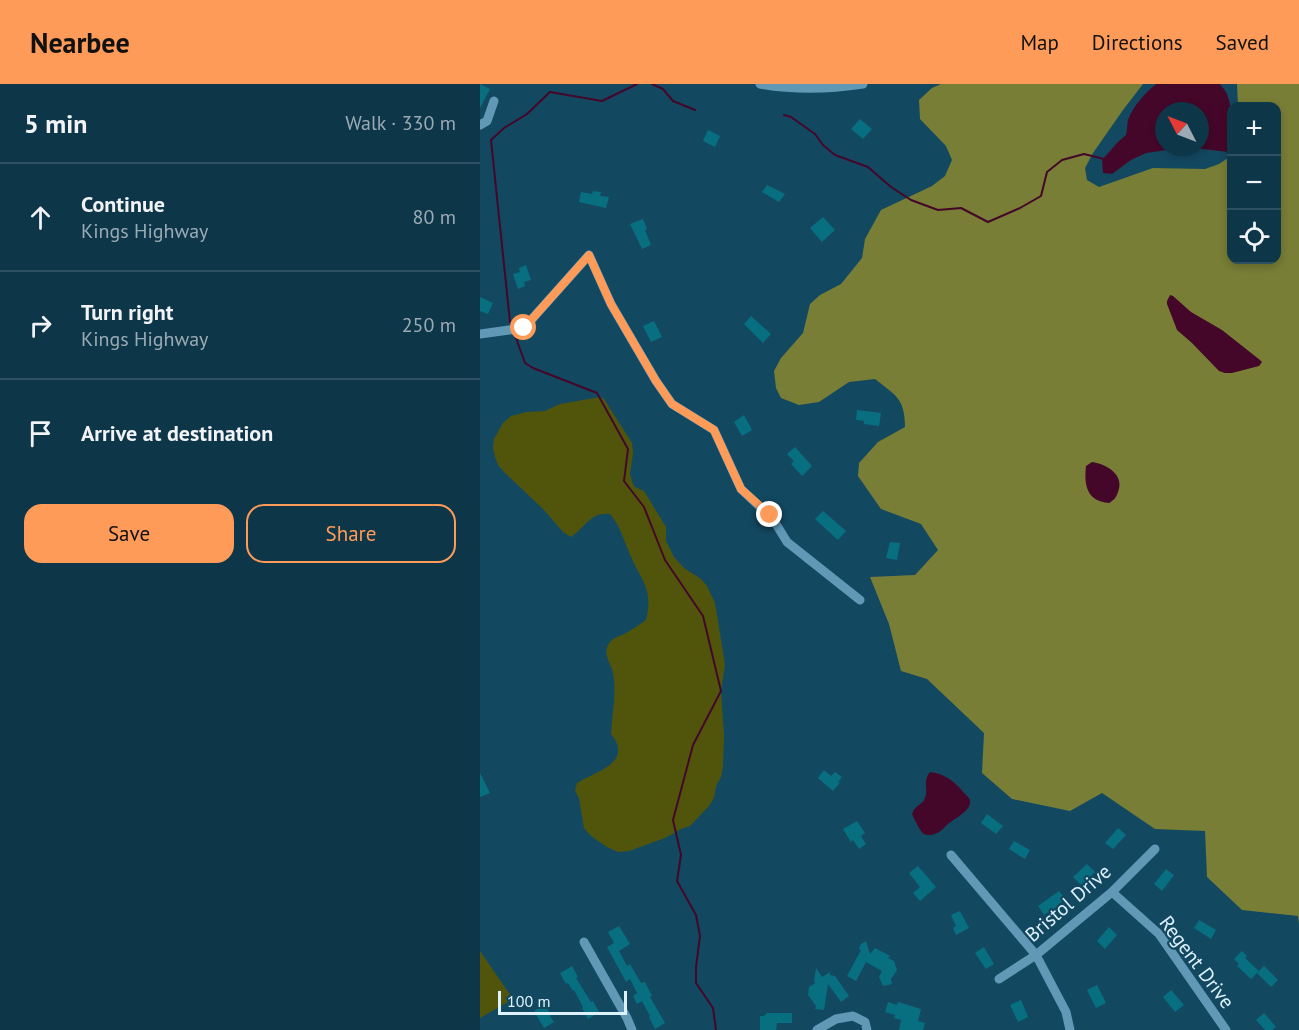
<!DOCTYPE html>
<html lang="en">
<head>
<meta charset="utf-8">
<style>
	:root { --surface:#0e3649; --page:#173e50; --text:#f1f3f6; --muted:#9babb4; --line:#2e5061; --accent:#fe9b58 }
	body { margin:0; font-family:"PT Sans",sans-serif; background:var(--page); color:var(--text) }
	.controls { position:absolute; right:18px; top:18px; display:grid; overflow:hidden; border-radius:12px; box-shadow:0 3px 9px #0003 }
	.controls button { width:54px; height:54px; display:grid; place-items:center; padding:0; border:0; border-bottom:2px solid var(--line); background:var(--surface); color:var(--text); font:30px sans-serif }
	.compass { position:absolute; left:675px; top:18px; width:54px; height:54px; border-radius:50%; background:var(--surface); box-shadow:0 3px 9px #0003; rotate:312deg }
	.scale { position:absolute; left:18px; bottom:15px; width:129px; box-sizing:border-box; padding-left:6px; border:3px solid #def2fd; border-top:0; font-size:16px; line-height:21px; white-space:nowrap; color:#def2fd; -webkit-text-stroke:4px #134861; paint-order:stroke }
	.stop { position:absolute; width:18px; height:18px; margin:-14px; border:4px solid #fe9b58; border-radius:50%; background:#fff }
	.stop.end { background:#fe9b58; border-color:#fff; box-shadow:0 2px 6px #0008 }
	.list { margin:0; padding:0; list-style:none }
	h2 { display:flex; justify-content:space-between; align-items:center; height:78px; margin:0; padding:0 24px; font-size:26px }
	h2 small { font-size:20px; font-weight:400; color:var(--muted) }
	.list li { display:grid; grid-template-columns:39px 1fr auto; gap:18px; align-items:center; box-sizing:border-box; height:108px; padding:0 24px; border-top:2px solid var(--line) }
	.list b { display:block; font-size:22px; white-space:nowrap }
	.list p { margin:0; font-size:20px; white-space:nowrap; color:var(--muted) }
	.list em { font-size:20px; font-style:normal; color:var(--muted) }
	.actions { display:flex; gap:12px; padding:18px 24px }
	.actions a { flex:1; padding:14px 0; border:2px solid var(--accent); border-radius:18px; text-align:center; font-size:21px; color:var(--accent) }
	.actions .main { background:var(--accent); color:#111 }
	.icon { flex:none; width:33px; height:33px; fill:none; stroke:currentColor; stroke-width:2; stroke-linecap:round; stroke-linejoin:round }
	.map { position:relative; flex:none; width:819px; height:946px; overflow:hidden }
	header { display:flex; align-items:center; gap:36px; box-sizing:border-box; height:84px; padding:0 30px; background:var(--accent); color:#111 }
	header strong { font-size:28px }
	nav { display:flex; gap:33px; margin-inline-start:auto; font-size:21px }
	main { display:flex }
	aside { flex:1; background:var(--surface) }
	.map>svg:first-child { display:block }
	.green { fill:#51550b }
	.forest { fill:#787e35 }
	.water { fill:#450729 }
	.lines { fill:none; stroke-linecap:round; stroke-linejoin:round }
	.stream { stroke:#450729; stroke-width:2 }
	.building { fill:#086f80 }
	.minor { stroke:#6198b6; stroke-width:9 }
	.route { stroke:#fe9b58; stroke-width:8 }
	.labels { text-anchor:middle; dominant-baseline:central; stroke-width:4.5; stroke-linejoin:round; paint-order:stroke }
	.street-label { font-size:20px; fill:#def2fd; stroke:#134861 }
</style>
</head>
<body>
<header>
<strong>Nearbee</strong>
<nav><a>Map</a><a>Directions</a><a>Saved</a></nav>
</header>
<main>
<aside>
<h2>5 min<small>Walk · 330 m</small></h2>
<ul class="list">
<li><svg class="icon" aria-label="ahead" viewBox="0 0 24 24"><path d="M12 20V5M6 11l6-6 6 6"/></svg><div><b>Continue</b><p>Kings Highway</p></div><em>80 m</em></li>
<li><svg class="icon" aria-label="right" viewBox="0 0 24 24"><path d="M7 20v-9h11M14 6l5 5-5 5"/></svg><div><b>Turn right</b><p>Kings Highway</p></div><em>250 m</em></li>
<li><svg class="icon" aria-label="arrive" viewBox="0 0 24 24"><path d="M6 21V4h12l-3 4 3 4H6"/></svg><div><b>Arrive at destination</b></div></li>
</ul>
<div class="actions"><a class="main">Save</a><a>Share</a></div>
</aside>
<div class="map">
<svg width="819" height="946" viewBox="0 0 819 946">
	<rect width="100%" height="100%" fill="#134861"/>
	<!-- green -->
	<g class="green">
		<path d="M 120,313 L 124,315 L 152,359 L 153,369 L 150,390 L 153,400 L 155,403 L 164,407 L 186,443 L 186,457 L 194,473 L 204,484 L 221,495 L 227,502 L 235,519 L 245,581 L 241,607 L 244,651 L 243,683 L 241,693 L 236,702 L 234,714 L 229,722 L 210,742 L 201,745 L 185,754 L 149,767 L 138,768 L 127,763 L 111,752 L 104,744 L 99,714 L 95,707 L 97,699 C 116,687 154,679 131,650 C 132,630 137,609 133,589 C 131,578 121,570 130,558 C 134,553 141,552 146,549 C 153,545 159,541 166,536 C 174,503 160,496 149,468 C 143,454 140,442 130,430 C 110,428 106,443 91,453 L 83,448 L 64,426 L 24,388 L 18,381 L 15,373 L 13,364 L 14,355 L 23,339 L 31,332 L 47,328 L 65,327 L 80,320 Z"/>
		<path d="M 0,867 L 33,915 L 0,934 Z"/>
	</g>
	<!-- forest -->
	<path class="forest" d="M 461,0 L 663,0 L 643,26 L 613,69 L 605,84 L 607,96 L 619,103 L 673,84 L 725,85 L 739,80 L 751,72 L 752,176 L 796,176 L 796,22 L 758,22 L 757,0 L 819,0 L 819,840 L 818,832 L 762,826 L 727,793 L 725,747 L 675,745 L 622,709 L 590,727 L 532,715 L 502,689 L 504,649 L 447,595 L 421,587 L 409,540 L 390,493 L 435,491 L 458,466 L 441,440 L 401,425 L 378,392 L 379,379 L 398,358 L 425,343 C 425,314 415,311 395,295 L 369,298 L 339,318 L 319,321 L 301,314 L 296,304 L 294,287 L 301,274 L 323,249 L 330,220 L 340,211 L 361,200 L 382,174 L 385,155 L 401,126 L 452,102 L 465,92 L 472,76 L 466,62 L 440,35 L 439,16 L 452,4 Z"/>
	<!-- water -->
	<g class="water">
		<path d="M 676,0 L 740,0 C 743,4 747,8 748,13 C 753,25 751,55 748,68 L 706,63 L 720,63 L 720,27 L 684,27 L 684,63 L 706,63 L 666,69 L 651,76 L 632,90 L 623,89 L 622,76 L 638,58 L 646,51 C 647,47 647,41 648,36 C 653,22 665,9 676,0 Z"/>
		<path d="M 690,211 L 693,212 L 711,228 L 742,246 L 780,276 L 782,278 L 779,282 L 752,289 L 745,289 L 739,287 L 712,259 L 697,246 L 687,220 L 687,217 Z"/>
		<path d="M 612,378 C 627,380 645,391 638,408 C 636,414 634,416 629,419 C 606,417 604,400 606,382 Z"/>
		<path d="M 450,688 C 466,690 475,698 485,710 C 487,712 490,714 490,717 C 492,726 474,735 468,740 C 464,743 462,747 457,749 C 453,751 448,752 444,750 C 440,748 434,734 432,730 C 435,720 442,722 445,714 C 449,704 442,698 450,688 Z"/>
	</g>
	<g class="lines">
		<!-- stream -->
		<g class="stream">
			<path d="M 172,0 L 183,5 L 193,17 L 215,26"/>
			<path d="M 304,31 L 311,33 L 335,50 L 343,61 L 355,71 L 388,83 L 411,103 L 431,116 L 458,126 L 481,124 L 508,138 L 540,124 L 561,112 L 567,88 L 582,76 L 604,70 L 624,75"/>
			<path d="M 30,238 L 11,56 L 24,44 L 47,30 L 70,8 L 122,17 L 157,0"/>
			<path d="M 35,251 L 45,279 L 53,284 L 117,309 L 148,365 L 144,397 L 164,423 L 185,476 L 223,532 L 241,607 L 213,661 L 193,736 L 201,771 L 197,797 L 216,831 L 220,852 L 216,883 L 216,899 L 233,924 L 236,946"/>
		</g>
	</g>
	<!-- building -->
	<g class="building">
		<path d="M 0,0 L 10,5 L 0,24 Z"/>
		<path d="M 380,35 L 392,45 L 383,55 L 371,45 Z"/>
		<path d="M 228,46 L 240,52 L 235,63 L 223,57 Z"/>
		<path d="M 287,101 L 305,110 L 299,118 L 282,108 Z"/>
		<path d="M 113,107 L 121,108 L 120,112 L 129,113 L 126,124 L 99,118 L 101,108 L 112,110 Z"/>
		<path d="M 343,133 L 355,146 L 342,158 L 330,144 Z"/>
		<path d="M 163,135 L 167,145 L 165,146 L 171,161 L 162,165 L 150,140 Z"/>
		<path d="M 46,181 L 51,196 L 44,198 L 45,202 L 38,205 L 33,190 L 40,188 L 39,184 Z"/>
		<path d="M 0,213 L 13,219 L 8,230 L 0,227 Z"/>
		<path d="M 271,232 L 291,250 L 283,259 L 264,240 Z"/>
		<path d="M 174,237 L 182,253 L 171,258 L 163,242 Z"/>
		<path d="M 377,326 L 401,329 L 399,342 L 384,340 L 384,337 L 376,336 Z"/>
		<path d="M 264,331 L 272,346 L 262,352 L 254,338 Z"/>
		<path d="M 315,363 L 332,382 L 322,392 L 311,380 L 314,377 L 307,370 Z"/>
		<path d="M 343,427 L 366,447 L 358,456 L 335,435 Z"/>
		<path d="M 410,458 L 420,459 L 417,476 L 406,474 Z"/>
		<path d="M 344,686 L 351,692 L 355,688 L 362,693 L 358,698 L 360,699 L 353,707 L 338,694 Z"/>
		<path d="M 0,689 L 10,709 L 0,713 Z"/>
		<path d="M 507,730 L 523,742 L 516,750 L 501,739 Z"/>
		<path d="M 377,737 L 385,749 L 381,752 L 386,760 L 379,765 L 373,756 L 371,758 L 363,745 Z"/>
		<path d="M 638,744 L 646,751 L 633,765 L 625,759 Z"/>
		<path d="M 534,757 L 550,766 L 545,775 L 529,765 Z"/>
		<path d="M 607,780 L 615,788 L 601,801 L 593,793 Z"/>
		<path d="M 438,782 L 456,803 L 440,817 L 433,809 L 440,803 L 429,789 Z"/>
		<path d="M 686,785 L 694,791 L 682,807 L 674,800 Z"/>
		<path d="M 579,807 L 586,816 L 579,820 L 580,822 L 570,830 L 568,828 L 564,831 L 558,822 Z"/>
		<path d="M 480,827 L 489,844 L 476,851 L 473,844 L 476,842 L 471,831 Z"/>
		<path d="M 719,836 L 736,846 L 731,855 L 714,844 Z"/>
		<path d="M 139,842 L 150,860 L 139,867 L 147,882 L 150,880 L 161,899 L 165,898 L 172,912 L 170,913 L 185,939 L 175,945 L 169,933 L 170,932 L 162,917 L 157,920 L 153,912 L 157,909 L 150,895 L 146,898 L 127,863 L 134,859 L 128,848 Z"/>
		<path d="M 629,843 L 637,851 L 625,865 L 617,857 Z"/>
		<path d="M 386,857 L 390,870 L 395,864 L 410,872 L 408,874 L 414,877 L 417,886 L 411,895 L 412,900 L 403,902 L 399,893 L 402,887 L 386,878 L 376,897 L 367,892 L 381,866 L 379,865 L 381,860 Z"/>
		<path d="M 504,863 L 514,880 L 506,885 L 495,869 Z"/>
		<path d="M 762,867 L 767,872 L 765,874 L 779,887 L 771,895 L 757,882 L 759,880 L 754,875 Z"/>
		<path d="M 92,882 L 98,893 L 96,894 L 111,918 L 113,917 L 119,928 L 108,935 L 102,924 L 103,923 L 94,906 L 93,907 L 88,899 L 86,900 L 80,889 Z"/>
		<path d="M 784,882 L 798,896 L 791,903 L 777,889 Z"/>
		<path d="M 336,884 L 342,893 L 350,888 L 350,891 L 355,892 L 369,912 L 361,918 L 348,900 L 344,926 L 335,925 L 336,922 L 328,911 L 329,903 L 335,899 L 334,897 Z"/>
		<path d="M 617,901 L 626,919 L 616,924 L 607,906 Z"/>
		<path d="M 691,906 L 704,921 L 695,928 L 683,913 Z"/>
		<path d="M 541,916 L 548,933 L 538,938 L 530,921 Z"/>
		<path d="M 408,918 L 417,921 L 418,918 L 441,925 L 438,937 L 445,939 L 443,946 L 419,946 L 421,936 L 414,934 L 415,931 L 405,928 Z"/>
		<path d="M 64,920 L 71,931 L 70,932 L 74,938 L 64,944 L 54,927 Z"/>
		<path d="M 287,929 L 312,929 L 312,939 L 297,939 L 296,946 L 280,946 L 280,932 L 284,932 Z"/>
		<path d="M 784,929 L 796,943 L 792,946 L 785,946 L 776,936 Z"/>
	</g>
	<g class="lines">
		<!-- minor -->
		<g class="minor">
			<path d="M 280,0 C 314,6 350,5 383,0"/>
			<path d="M 0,41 L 7,37 L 14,17"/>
			<path d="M 0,250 L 44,244 L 109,171 L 131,220 L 176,297 L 192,320 L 234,346 L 261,405 L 293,435 L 307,458 L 380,516"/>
			<path d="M 471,771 L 556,871 L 586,928 L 590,946"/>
			<path d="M 632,808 L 679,850 L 746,946"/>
			<path d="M 104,858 L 147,934 L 152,946"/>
			<path d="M 519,895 L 556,871 L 632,808 L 675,765"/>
			<path d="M 337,946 L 356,935 L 373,932 L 385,938 L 387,946"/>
		</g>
	</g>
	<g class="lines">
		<!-- route -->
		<path class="route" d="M 44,244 L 109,171 L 131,220 L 176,297 L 192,320 L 234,346 L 261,405 L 290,431"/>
	</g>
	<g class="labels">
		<!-- street labels -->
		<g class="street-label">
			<text transform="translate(588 819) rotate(-41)">Bristol Drive</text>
			<text transform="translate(717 878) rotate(53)">Regent Drive</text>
		</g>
	</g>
</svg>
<div class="controls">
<button>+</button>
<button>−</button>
<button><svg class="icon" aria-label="locate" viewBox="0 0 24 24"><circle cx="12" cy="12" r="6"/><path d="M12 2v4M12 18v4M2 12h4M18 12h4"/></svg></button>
</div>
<svg class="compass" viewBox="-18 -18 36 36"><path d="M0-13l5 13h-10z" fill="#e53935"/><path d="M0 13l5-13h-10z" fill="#9babb4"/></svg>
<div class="scale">100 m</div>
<div class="stop" style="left:44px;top:244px"></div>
<div class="stop end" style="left:290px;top:431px"></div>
</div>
</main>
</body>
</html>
